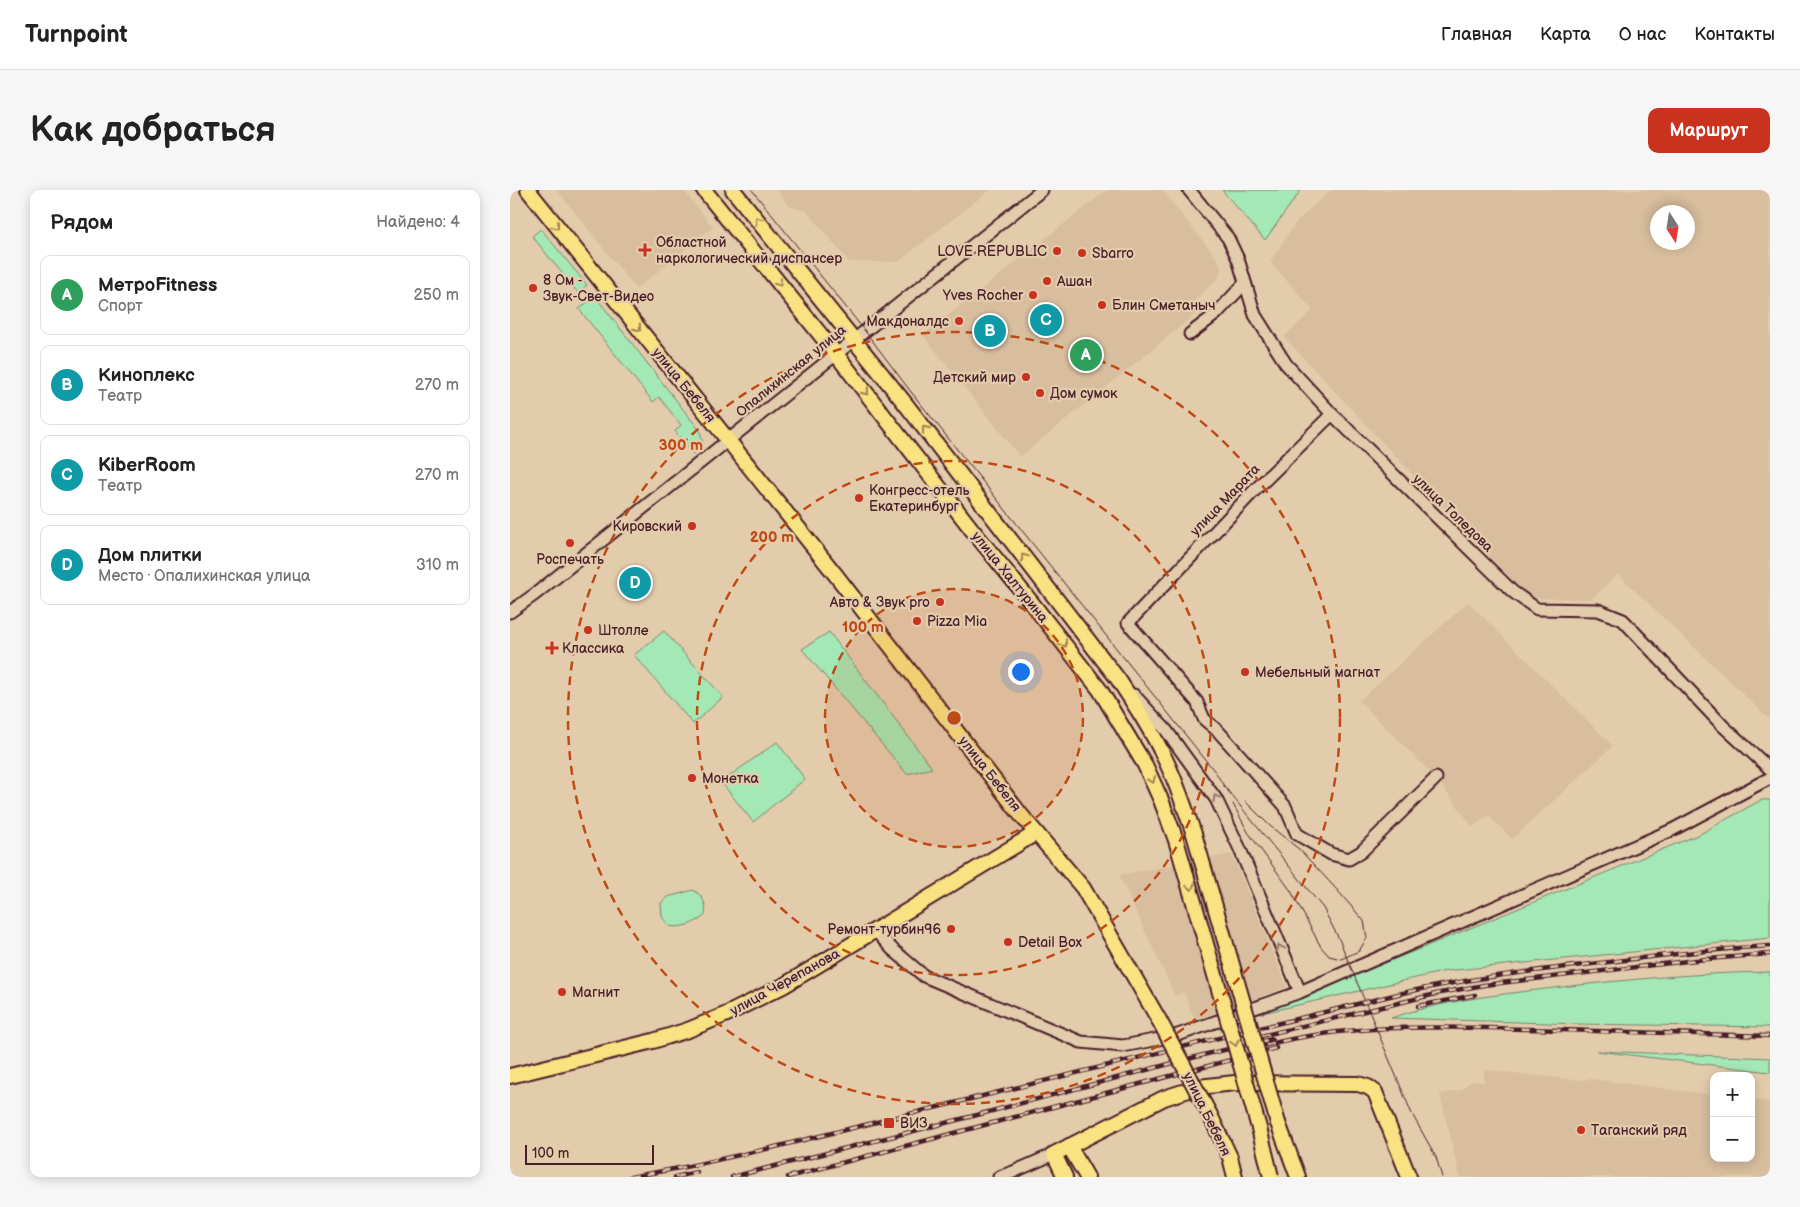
<!DOCTYPE html>
<html lang="ru">
<head>
<meta charset="utf-8">
<style>
	:root { --surface:#fff; --page:#f6f6f6; --text:#222; --muted:#767676; --line:#e0e0e0; --accent:#c8321e }
	body { margin:0; font-family:"Balsamiq Sans",sans-serif; background:var(--page); color:var(--text) }
	.controls { position:absolute; right:15px; bottom:15px; display:grid; overflow:hidden; border-radius:10px; box-shadow:0 2px 12px #0003 }
	.controls button { width:45px; height:45px; display:grid; place-items:center; padding:0; border:0; border-bottom:1px solid var(--line); background:var(--surface); color:var(--text); font:25px sans-serif }
	.compass { position:absolute; left:1140px; top:15px; width:45px; height:45px; border-radius:50%; background:var(--surface); box-shadow:0 2px 12px #0003; rotate:168deg }
	.scale { position:absolute; left:15px; bottom:12px; width:129px; box-sizing:border-box; padding-left:5px; border:2px solid #4a1f2b; border-top:0; font-size:14px; line-height:18px; white-space:nowrap; color:#4a1f2b; -webkit-text-stroke:4px #e3ccac; paint-order:stroke }
	.you { position:absolute; left:510px; top:481px; width:18px; height:18px; margin:-12px; border:4px solid #fff; border-radius:50%; background:#1a73e8; box-shadow:0 0 0 8px #1a73e833 }
	.badge { display:grid; place-items:center; width:32px; height:32px; border-radius:50%; background:var(--accent); color:#fff; font-size:16px; font-weight:700 }
	.pin { position:absolute; translate:-50% -50%; border:2px solid #fff; box-shadow:0 1px 5px #0006 }
	.list { margin:0; padding:0; list-style:none }
	h2 { display:flex; justify-content:space-between; align-items:center; height:65px; margin:0; padding:0 20px; font-size:21px }
	h2 small { font-size:16px; font-weight:400; color:var(--muted) }
	.list li { display:grid; grid-template-columns:32px 1fr auto; gap:15px; align-items:center; box-sizing:border-box; height:80px; margin:0 10px 10px; padding:0 10px; border:1px solid var(--line); border-radius:10px }
	.list b { display:block; font-size:19px; white-space:nowrap }
	.list p { margin:0; font-size:16px; white-space:nowrap; color:var(--muted) }
	.list em { font-size:16px; font-style:normal; color:var(--muted) }
	.map { position:relative; flex:none; width:1260px; height:987px; overflow:hidden; border-radius:10px }
	header { display:flex; align-items:center; gap:30px; box-sizing:border-box; height:70px; padding:0 25px; background:var(--surface); border-bottom:1px solid var(--line) }
	header strong { font-size:24px }
	nav { display:flex; gap:28px; margin-inline-start:auto; font-size:18px }
	.intro { display:flex; align-items:center; justify-content:space-between; box-sizing:border-box; height:120px; padding:0 30px }
	h1 { margin:0; font-size:35px }
	.button { padding:12px 22px; border-radius:10px; background:var(--accent); color:#fff; font-size:18px; font-weight:700 }
	main { display:flex; gap:30px; padding:0 30px }
	aside { flex:1; background:var(--surface); border-radius:10px; box-shadow:0 2px 12px #0003 }
	.map>svg:first-child { display:block }
	.built { fill:#d8bd9e; fill-rule:evenodd }
	.green { fill:#a3e8b5; stroke:#768470 }
	.lines { fill:none; stroke-linecap:round; stroke-linejoin:round }
	.minor-casing { stroke:#4a1f2b; stroke-width:15 }
	.major-casing { stroke:#4a1f2b; stroke-width:18 }
	.minor { stroke:#e3ccac; stroke-width:11 }
	.major { stroke:#f8e281; stroke-width:14 }
	.tram { stroke:#4a1f2b; stroke-width:1 }
	.rail-casing { stroke:#4a1f2b; stroke-width:4.5 }
	.rail { stroke:#e3ccac; stroke-width:2.5; stroke-dasharray:8; stroke-linecap:butt }
	.major-bridge-casing { stroke:#4a1f2b; stroke-width:18; stroke-linecap:butt }
	.major-bridge { stroke:#f8e281; stroke-width:14 }
	.oneway { stroke:#a18056 }
	.oneway2 { stroke:#96766c }
	.ring { fill:none; stroke:#c04a14; stroke-width:2.5; stroke-dasharray:9 6 }
	.poi-dot { fill:#c8321e; stroke:#e3ccac; stroke-width:2 }
	.labels { text-anchor:middle; dominant-baseline:central; stroke-width:4.5; stroke-linejoin:round; paint-order:stroke }
	.poi-label { font-size:14px; fill:#4a1f2b; stroke:#e3ccac; text-anchor:start }
	.street-label { font-size:14px; fill:#4a1f2b; stroke:#e3ccac }
	.centre { fill:#c04a14; stroke:#e3ccac; stroke-width:2.5 }
	.ring-label { font-size:15px; text-anchor:middle; font-weight:bold; fill:#c04a14; stroke:#e3ccac; stroke-width:4.5; stroke-linejoin:round; paint-order:stroke }
</style>
</head>
<body>
<header>
<strong>Turnpoint</strong>
<nav><a>Главная</a><a>Карта</a><a>О нас</a><a>Контакты</a></nav>
</header>
<div class="intro"><h1>Как добраться</h1><a class="button">Маршрут</a></div>
<main>
<aside>
<h2>Рядом<small>Найдено: 4</small></h2>
<ul class="list">
<li><span class="badge" style="background:#2e9e5b">A</span><div><b>МетроFitness</b><p>Спорт</p></div><em>250 m</em></li>
<li><span class="badge" style="background:#0f9aa8">B</span><div><b>Киноплекс</b><p>Театр</p></div><em>270 m</em></li>
<li><span class="badge" style="background:#0f9aa8">C</span><div><b>KiberRoom</b><p>Театр</p></div><em>270 m</em></li>
<li><span class="badge" style="background:#0f9aa8">D</span><div><b>Дом плитки</b><p>Место · Опалихинская улица</p></div><em>310 m</em></li>
</ul>
</aside>
<div class="map">
<svg width="1260" height="987" viewBox="0 0 1260 987">
	<rect width="100%" height="100%" fill="#e3ccac"/>
	<filter id="ink" filterUnits="userSpaceOnUse"><feTurbulence type="fractalNoise" baseFrequency=".02" numOctaves="2"/><feDisplacementMap in="SourceGraphic" scale="10" xChannelSelector="R" yChannelSelector="G"/><feConvolveMatrix kernelMatrix="1 2 1 2 8 2 1 2 1" color-interpolation-filters="sRGB"/></filter>
	<g filter="url(#ink)">
		<!-- built -->
		<g class="built">
			<path d="M 47,0 L 173,0 L 203,37 L 126,99 Z"/>
			<path d="M 267,0 L 480,0 L 388,72 L 339,72 L 297,21 L 280,17 Z"/>
			<path d="M 597,0 L 652,0 L 709,71 L 711,79 L 709,87 L 681,114 L 687,123 L 510,267 L 413,145 Z"/>
			<path d="M 821,0 L 1260,0 L 1260,530 L 1108,384 L 1081,409 L 1021,408 L 995,383 L 774,147 L 803,120 L 760,72 L 787,31 ZM 1148,22 L 1178,22 L 1178,52 L 1148,52 Z"/>
			<path d="M 958,412 L 1103,556 L 1002,649 L 978,625 L 963,637 L 926,588 L 849,511 Z"/>
			<path d="M 722,664 L 777,797 L 685,830 L 674,803 L 665,806 L 609,685 Z"/>
			<path d="M 974,880 L 1069,890 L 1082,889 L 1204,905 L 1204,968 L 1241,968 L 1241,910 L 1260,912 L 1260,987 L 950,987 L 930,904 L 951,900 L 961,891 L 974,892 Z"/>
		</g>
		<!-- green -->
		<g class="green">
			<path d="M 712,0 L 791,0 L 755,50 Z"/>
			<path d="M 31,39 L 77,95 L 68,103 L 22,46 Z"/>
			<path d="M 85,106 L 190,241 L 193,254 L 183,264 L 165,241 L 171,235 L 149,207 L 143,212 L 69,119 Z"/>
			<path d="M 154,441 L 213,507 L 183,534 L 124,465 Z"/>
			<path d="M 319,442 L 422,578 L 397,584 L 292,459 Z"/>
			<path d="M 267,552 L 295,589 L 243,632 L 211,592 Z"/>
			<path d="M 1251,610 L 1260,610 L 1260,748 L 936,781 L 753,823 L 1190,644 Z"/>
			<path d="M 183,700 C 193,705 197,715 195,725 C 188,733 169,739 159,736 L 152,727 L 151,713 L 158,707 Z"/>
			<path d="M 1260,782 L 1260,837 L 1069,834 L 881,828 C 931,811 984,805 1035,799 C 1110,790 1185,783 1260,782 Z"/>
			<path d="M 1087,861 L 1260,868 L 1260,882 Z"/>
		</g>
		<g class="lines">
			<defs>
				<g id="minor">
					<path d="M 679,0 L 718,48 L 728,69 L 745,125 L 776,174 L 822,224 L 1003,402 L 1027,419 L 1088,420 L 1113,430 L 1213,536 L 1260,579"/>
					<path d="M 680,144 L 706,124 L 735,93"/>
					<path d="M 822,224 L 740,305 L 618,433 L 687,512 L 694,529 L 708,541 L 775,616 L 787,644 L 821,664 L 839,669 L 851,662 L 926,588"/>
					<path d="M 0,422 L 24,405 L 532,0"/>
					<path d="M 624,505 L 656,540 L 706,609 L 729,657 L 790,802"/>
					<path d="M 365,740 L 382,759 L 414,786 L 571,852 L 613,856 L 665,846 L 790,802 L 1162,640 L 1260,588"/>
					<path d="M 489,987 L 503,982 L 544,964"/>
				</g>
				<g id="major">
					<path d="M 18,0 L 325,384 L 511,625 L 573,698 L 649,830"/>
					<path d="M 194,0 L 326,164 L 463,341 L 521,412 L 590,500 L 635,575 L 651,610 L 666,650"/>
					<path d="M 223,0 L 394,212 L 608,489 C 625,515 642,541 655,569 C 667,593 675,619 684,644"/>
					<path d="M 0,886 L 143,851 L 178,840 L 217,824 L 273,796 L 526,643"/>
					<path d="M 700,925 L 720,967 L 725,987"/>
					<path d="M 768,933 L 788,987"/>
					<path d="M 559,956 L 577,987"/>
					<path d="M 555,987 L 544,964 L 654,908 L 688,897 L 725,893 L 848,894 L 858,897 L 865,902 L 899,987"/>
				</g>
			</defs>
			<!-- minor casing -->
			<use href="#minor" class="minor-casing"/>
			<!-- major casing -->
			<use href="#major" class="major-casing"/>
			<!-- minor -->
			<use href="#minor" class="minor"/>
			<!-- major -->
			<use href="#major" class="major"/>
			<!-- tram -->
			<g class="tram">
				<path d="M 242,0 L 355,141 L 398,198 L 706,583 L 714,596 L 813,718 L 829,749 L 902,924 L 926,967 L 932,987"/>
				<path d="M 723,614 L 738,642 L 781,701 L 811,757 L 819,766 L 831,769 L 849,761 L 857,748 L 854,731 L 828,701 L 790,660 L 760,636 L 735,611"/>
			</g>
			<defs>
				<g id="rail">
					<path d="M 908,816 L 965,805"/>
					<path d="M 751,846 L 930,803 L 974,795 L 1186,770 L 1260,764"/>
					<path d="M 756,855 C 841,833 930,837 1017,839 C 1098,842 1179,844 1260,846"/>
					<path d="M 120,987 L 175,977 L 261,958 L 884,805 C 953,789 1021,781 1090,773 C 1147,766 1203,759 1260,756"/>
					<path d="M 165,987 L 187,982"/>
					<path d="M 222,987 L 467,925 L 697,864 L 762,849"/>
					<path d="M 278,987 L 766,858"/>
				</g>
			</defs>
			<!-- rail casing -->
			<use href="#rail" class="rail-casing"/>
			<!-- rail -->
			<use href="#rail" class="rail"/>
			<defs>
				<g id="major-bridge">
					<path d="M 684,644 L 768,933"/>
					<path d="M 666,650 L 749,938 L 761,987"/>
					<path d="M 649,830 L 700,925"/>
				</g>
			</defs>
			<!-- major-bridge casing -->
			<use href="#major-bridge" class="major-bridge-casing"/>
			<!-- major-bridge -->
			<use href="#major-bridge" class="major-bridge"/>
		</g>
		<!-- one-way arrows -->
		<defs><path id="oneway-chevron" d="M-2-3.5L2.5 0L-2 3.5" fill="none" stroke-width="1.6" stroke-linecap="round" stroke-linejoin="round" transform="scale(1.25)"/></defs>
		<g class="oneway">
			<use href="#oneway-chevron" transform="translate(248 30) rotate(-129)"/>
			<use href="#oneway-chevron" transform="translate(46 36) rotate(52)"/>
			<use href="#oneway-chevron" transform="translate(269 93) rotate(51)"/>
			<use href="#oneway-chevron" transform="translate(128 138) rotate(51)"/>
			<use href="#oneway-chevron" transform="translate(356 202) rotate(52)"/>
			<use href="#oneway-chevron" transform="translate(415 239) rotate(-128)"/>
			<use href="#oneway-chevron" transform="translate(514 367) rotate(-127)"/>
			<use href="#oneway-chevron" transform="translate(554 454) rotate(52)"/>
			<use href="#oneway-chevron" transform="translate(642 590) rotate(66)"/>
			<use href="#oneway-chevron" transform="translate(681 697) rotate(73)"/>
			<use href="#oneway-chevron" transform="translate(725 853) rotate(74)"/>
		</g>
		<g class="oneway2">
			<use href="#oneway-chevron" transform="translate(706 608) rotate(-119)"/>
			<use href="#oneway-chevron" transform="translate(770 758) rotate(-113)"/>
		</g>
	</g>
	<!-- distance rings -->
	<circle cx="444" cy="528" r="129" fill="#c04a14" fill-opacity=".12"/>
	<g class="ring">
		<circle cx="444" cy="528" r="129"/>
		<circle cx="444" cy="528" r="257"/>
		<circle cx="444" cy="528" r="386"/>
	</g>
	<!-- markers -->
	<g class="poi-dot">
		<path d="M132.5 52.5h5v5h5v5h-5v5h-5v-5h-5v-5h5z"/>
		<circle cx="547" cy="61" r="5"/>
		<circle cx="572" cy="63" r="5"/>
		<circle cx="537" cy="91" r="5"/>
		<circle cx="23" cy="98" r="5"/>
		<circle cx="523" cy="105" r="5"/>
		<circle cx="592" cy="115" r="5"/>
		<circle cx="449" cy="131" r="5"/>
		<circle cx="516" cy="187" r="5"/>
		<circle cx="530" cy="203" r="5"/>
		<circle cx="349" cy="308" r="5"/>
		<circle cx="182" cy="336" r="5"/>
		<circle cx="60" cy="353" r="5"/>
		<circle cx="430" cy="412" r="5"/>
		<circle cx="407" cy="431" r="5"/>
		<circle cx="78" cy="440" r="5"/>
		<path d="M39.5 450.5h5v5h5v5h-5v5h-5v-5h-5v-5h5z"/>
		<circle cx="735" cy="482" r="5"/>
		<circle cx="182" cy="588" r="5"/>
		<circle cx="441" cy="739" r="5"/>
		<circle cx="498" cy="752" r="5"/>
		<circle cx="52" cy="802" r="5"/>
		<rect x="373" y="927" width="12" height="12" rx="2.5"/>
		<circle cx="1071" cy="940" r="5"/>
	</g>
	<g class="labels">
		<!-- poi labels -->
		<g class="poi-label">
			<text x="146" y="52">Областной<tspan x="146" dy="16">наркологический диспансер</tspan></text>
			<text x="537" y="61" text-anchor="end">LOVE REPUBLIC</text>
			<text x="582" y="63">Sbarro</text>
			<text x="33" y="90">8 Ом -<tspan x="33" dy="16">Звук-Свет-Видео</tspan></text>
			<text x="547" y="91">Ашан</text>
			<text x="513" y="105" text-anchor="end">Yves Rocher</text>
			<text x="602" y="115">Блин Сметаныч</text>
			<text x="439" y="131" text-anchor="end">Макдоналдс</text>
			<text x="506" y="187" text-anchor="end">Детский мир</text>
			<text x="540" y="203">Дом сумок</text>
			<text x="359" y="300">Конгресс-отель<tspan x="359" dy="16">Екатеринбург</tspan></text>
			<text x="172" y="336" text-anchor="end">Кировский</text>
			<text x="60" y="369" text-anchor="middle">Роспечать</text>
			<text x="420" y="412" text-anchor="end">Авто &amp; Звук pro</text>
			<text x="417" y="431">Pizza Mia</text>
			<text x="88" y="440">Штолле</text>
			<text x="52" y="458">Классика</text>
			<text x="745" y="482">Мебельный магнат</text>
			<text x="192" y="588">Монетка</text>
			<text x="431" y="739" text-anchor="end">Ремонт-турбин96</text>
			<text x="508" y="752">Detail Box</text>
			<text x="62" y="802">Магнит</text>
			<text x="390" y="933">ВИЗ</text>
			<text x="1081" y="940">Таганский ряд</text>
		</g>
		<!-- street labels -->
		<g class="street-label">
			<text transform="translate(281 181) rotate(-39)">Опалихинская улица</text>
			<text transform="translate(174 195) rotate(51)">улица Бебеля</text>
			<text transform="translate(715 310) rotate(-46)">улица Марата</text>
			<text transform="translate(943 323) rotate(44)">улица Толедова</text>
			<text transform="translate(500 387) rotate(51)">улица Халтурина</text>
			<text transform="translate(480 584) rotate(52)">улица Бебеля</text>
			<text transform="translate(275 792) rotate(-29)">улица Черепанова</text>
			<text transform="translate(697 924) rotate(64)">улица Бебеля</text>
		</g>
	</g>
	<circle cx="444" cy="528" r="8" class="centre"/>
	<g class="ring-label">
		<text x="171" y="260">300 m</text>
		<text x="262" y="352">200 m</text>
		<text x="353" y="442">100 m</text>
	</g>
</svg>
<div class="controls">
<button>+</button>
<button>−</button>
</div>
<svg class="compass" viewBox="-18 -18 36 36"><path d="M0-13l5 13h-10z" fill="#e53935"/><path d="M0 13l5-13h-10z" fill="#767676"/></svg>
<div class="scale">100 m</div>
<div class="you"></div>
<div class="pin badge" style="left:576px;top:165px;background:#2e9e5b">A</div>
<div class="pin badge" style="left:480px;top:141px;background:#0f9aa8">B</div>
<div class="pin badge" style="left:536px;top:130px;background:#0f9aa8">C</div>
<div class="pin badge" style="left:125px;top:393px;background:#0f9aa8">D</div>
</div>
</main>
</body>
</html>
